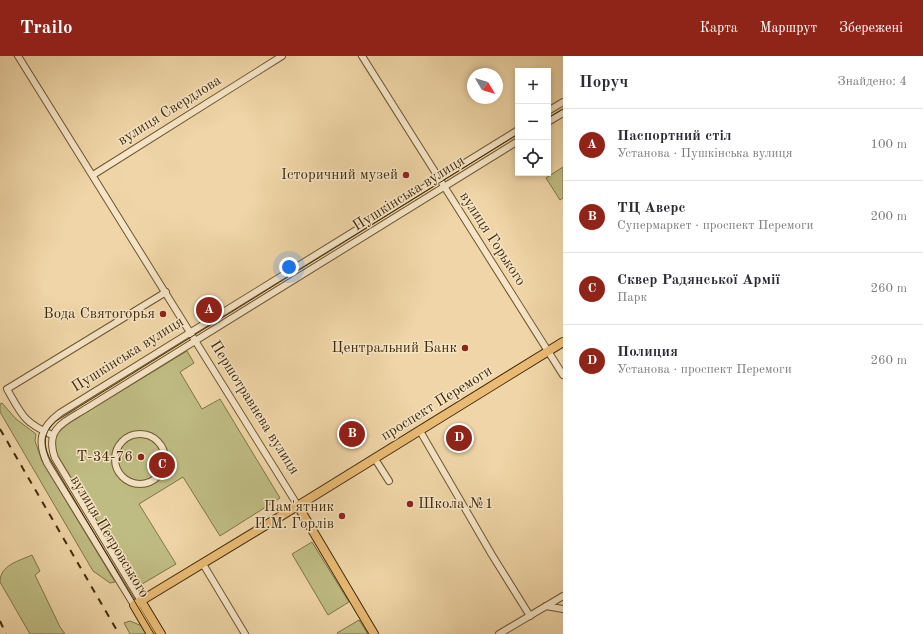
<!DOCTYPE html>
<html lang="uk">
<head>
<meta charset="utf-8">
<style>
	:root { --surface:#fff; --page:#f2f2f3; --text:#2b2b33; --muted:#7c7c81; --line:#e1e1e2; --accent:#8f2418 }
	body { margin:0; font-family:"Old Standard TT",serif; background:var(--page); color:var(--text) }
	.controls { position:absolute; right:12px; top:12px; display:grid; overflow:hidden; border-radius:0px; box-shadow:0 2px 6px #0003 }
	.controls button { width:36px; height:36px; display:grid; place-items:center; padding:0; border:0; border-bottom:1px solid var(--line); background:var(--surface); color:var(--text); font:20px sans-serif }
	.compass { position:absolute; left:467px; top:12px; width:36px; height:36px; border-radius:50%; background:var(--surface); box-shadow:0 2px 6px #0003; rotate:128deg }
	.you { position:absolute; left:289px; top:211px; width:14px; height:14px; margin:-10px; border:3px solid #fff; border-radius:50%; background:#1a73e8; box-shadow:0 0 0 6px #1a73e833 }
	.badge { display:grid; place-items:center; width:26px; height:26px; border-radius:50%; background:var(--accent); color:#fff; font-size:13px; font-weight:700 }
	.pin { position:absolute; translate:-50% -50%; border:2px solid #fff; box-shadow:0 1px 4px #0006 }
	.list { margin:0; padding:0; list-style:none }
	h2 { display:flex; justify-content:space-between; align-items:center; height:52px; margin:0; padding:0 16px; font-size:17px }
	h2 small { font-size:13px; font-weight:400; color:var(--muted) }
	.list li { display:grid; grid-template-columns:26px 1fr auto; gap:12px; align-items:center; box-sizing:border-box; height:72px; padding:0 16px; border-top:1px solid var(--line) }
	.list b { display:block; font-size:15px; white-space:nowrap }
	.list p { margin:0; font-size:13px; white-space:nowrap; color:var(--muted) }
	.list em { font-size:13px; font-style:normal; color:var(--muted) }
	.icon { flex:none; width:22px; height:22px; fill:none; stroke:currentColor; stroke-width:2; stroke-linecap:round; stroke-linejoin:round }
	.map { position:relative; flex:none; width:563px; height:578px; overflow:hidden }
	header { display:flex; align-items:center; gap:24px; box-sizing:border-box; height:56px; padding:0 20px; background:var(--accent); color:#fff }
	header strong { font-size:19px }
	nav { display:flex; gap:22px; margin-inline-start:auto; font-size:14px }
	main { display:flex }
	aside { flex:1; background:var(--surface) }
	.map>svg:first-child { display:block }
	.green { fill:#bfbc83; stroke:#807446 }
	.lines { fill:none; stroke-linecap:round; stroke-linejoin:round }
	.minor-casing { stroke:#6d5631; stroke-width:8 }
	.major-casing { stroke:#422b0a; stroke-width:10 }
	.minor { stroke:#f5e4c6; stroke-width:6 }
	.major { stroke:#e8ba74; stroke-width:8 }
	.tram { stroke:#422b0a; stroke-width:1 }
	.rail { stroke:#422b0a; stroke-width:2; stroke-dasharray:7 7; stroke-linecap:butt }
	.poi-dot { fill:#8f2418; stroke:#f5e4c6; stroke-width:1.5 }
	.labels { text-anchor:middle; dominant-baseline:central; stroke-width:3; stroke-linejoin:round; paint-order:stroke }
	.street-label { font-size:15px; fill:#422b0a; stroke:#f5e4c6 }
	.poi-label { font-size:15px; fill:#422b0a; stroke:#f5e4c6; text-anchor:end }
</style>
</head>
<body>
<header>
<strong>Trailo</strong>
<nav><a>Карта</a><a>Маршрут</a><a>Збережені</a></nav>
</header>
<main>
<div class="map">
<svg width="563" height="578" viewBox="0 0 563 578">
	<rect width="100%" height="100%" fill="#efd5a7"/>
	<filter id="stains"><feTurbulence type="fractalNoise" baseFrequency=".005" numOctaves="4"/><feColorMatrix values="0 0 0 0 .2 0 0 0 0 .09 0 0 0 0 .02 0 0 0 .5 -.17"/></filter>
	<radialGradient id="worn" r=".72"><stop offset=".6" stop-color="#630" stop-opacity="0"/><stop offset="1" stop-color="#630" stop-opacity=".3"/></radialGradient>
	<!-- green -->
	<g class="green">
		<path d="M 563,111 L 563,142 L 560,144 L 546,122 Z"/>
		<path d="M 187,295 L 194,307 L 180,316 L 202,353 L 220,343 L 280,442 L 220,480 L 183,421 L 139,448 L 176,508 L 137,531 L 56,397 L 55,384 L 59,373 Z"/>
		<path d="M 2,347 L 16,363 L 36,378 L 35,385 L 42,405 L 115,526 L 110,527 L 93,515 L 0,356 L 0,348 Z"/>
		<path d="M 312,486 L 349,546 L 328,559 L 292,498 Z"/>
		<path d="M 32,499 L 40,515 L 35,519 L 60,571 L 65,578 L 30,578 L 0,526 C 0,509 19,505 32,499 Z"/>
		<path d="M 359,564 L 368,578 L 338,578 L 337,577 Z"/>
		<path d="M 130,565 L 142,570 L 147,578 L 130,578 L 124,567 Z"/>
	</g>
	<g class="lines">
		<defs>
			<g id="minor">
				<path d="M 18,0 L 298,450"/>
				<path d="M 362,0 L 563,319"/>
				<path d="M 548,55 L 563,46"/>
				<path d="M 548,66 L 563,57"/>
				<path d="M 93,119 L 282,0"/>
				<path d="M 420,375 L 492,499 L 530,560"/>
				<circle cx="140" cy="403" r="25"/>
				<path d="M 52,379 C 23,366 22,359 7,333 L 166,236"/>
				<path d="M 375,403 L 389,425"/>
				<path d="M 203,508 L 245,578"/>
				<path d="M 141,545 L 55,402 C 44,372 65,366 87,352 L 518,85"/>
				<path d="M 134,549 L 47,407 C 37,385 40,372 60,357 L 518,74"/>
				<path d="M 546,550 L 563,553"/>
				<path d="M 499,578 L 563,540"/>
			</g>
			<g id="major">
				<path d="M 298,450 L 374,578"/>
				<path d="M 141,545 L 161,578"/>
				<path d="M 151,578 L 134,549 L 304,446 L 563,286"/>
			</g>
		</defs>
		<!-- minor casing -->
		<use href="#minor" class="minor-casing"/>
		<!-- major casing -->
		<use href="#major" class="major-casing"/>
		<!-- minor -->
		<use href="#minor" class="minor"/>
		<!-- major -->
		<use href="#major" class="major"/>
		<!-- tram -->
		<g class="tram">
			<path d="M 548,62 L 563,53"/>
			<path d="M 154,578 L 50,403 C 43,389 43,376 56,365 L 518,78"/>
		</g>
		<!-- rail -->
		<g class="rail">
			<path d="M 0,373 L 119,578"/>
			<path d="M 0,565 L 6,578"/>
		</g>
	</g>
	<!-- markers -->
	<g class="poi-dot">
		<circle cx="406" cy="119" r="4"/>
		<circle cx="163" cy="258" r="4"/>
		<circle cx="465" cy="292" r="4"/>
		<circle cx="141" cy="401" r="4"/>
		<circle cx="410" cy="448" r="4"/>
		<circle cx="342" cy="460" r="4"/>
	</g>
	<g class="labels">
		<!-- street labels -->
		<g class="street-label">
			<text transform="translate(170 55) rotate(-32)">вулиця Свердлова</text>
			<text transform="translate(409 138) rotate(-32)">Пушкінська вулиця</text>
			<text transform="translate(492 183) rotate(57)">вулиця Горького</text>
			<text transform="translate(128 299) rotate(-32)">Пушкінська вулиця</text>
			<text transform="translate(437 348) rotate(-32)">проспект Перемоги</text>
			<text transform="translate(254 352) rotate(58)">Першотравнева вулиця</text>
			<text transform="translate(109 481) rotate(59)">вулиця Петровського</text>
		</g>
		<!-- poi labels -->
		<g class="poi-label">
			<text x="398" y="119">Історичний музей</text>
			<text x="155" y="258">Вода Святогорья</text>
			<text x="457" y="292">Центральний Банк</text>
			<text x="133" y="401">Т-34-76</text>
			<text x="418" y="448" text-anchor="start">Школа №1</text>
			<text x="334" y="451">Пам'ятник<tspan x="334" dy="17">П.М. Горлів</tspan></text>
		</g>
	</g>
	<rect width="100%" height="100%" filter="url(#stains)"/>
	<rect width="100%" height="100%" fill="url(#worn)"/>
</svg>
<div class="controls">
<button>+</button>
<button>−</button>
<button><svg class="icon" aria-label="locate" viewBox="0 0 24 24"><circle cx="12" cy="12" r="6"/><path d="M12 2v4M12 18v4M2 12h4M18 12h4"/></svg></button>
</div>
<svg class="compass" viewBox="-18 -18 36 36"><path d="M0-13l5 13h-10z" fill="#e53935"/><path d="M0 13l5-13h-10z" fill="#7c7c81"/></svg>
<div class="you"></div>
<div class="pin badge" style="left:209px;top:254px">A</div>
<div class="pin badge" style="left:352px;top:378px">B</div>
<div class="pin badge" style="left:162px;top:409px">C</div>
<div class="pin badge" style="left:459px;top:382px">D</div>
</div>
<aside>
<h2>Поруч<small>Знайдено: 4</small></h2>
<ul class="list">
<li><span class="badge">A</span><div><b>Паспортний стіл</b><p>Установа · Пушкінська вулиця</p></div><em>100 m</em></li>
<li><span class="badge">B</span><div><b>ТЦ Аверс</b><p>Супермаркет · проспект Перемоги</p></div><em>200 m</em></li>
<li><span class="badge">C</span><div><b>Сквер Радянської Армії</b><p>Парк</p></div><em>260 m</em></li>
<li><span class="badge">D</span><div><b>Полиция</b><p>Установа · проспект Перемоги</p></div><em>260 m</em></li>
</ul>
</aside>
</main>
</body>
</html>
